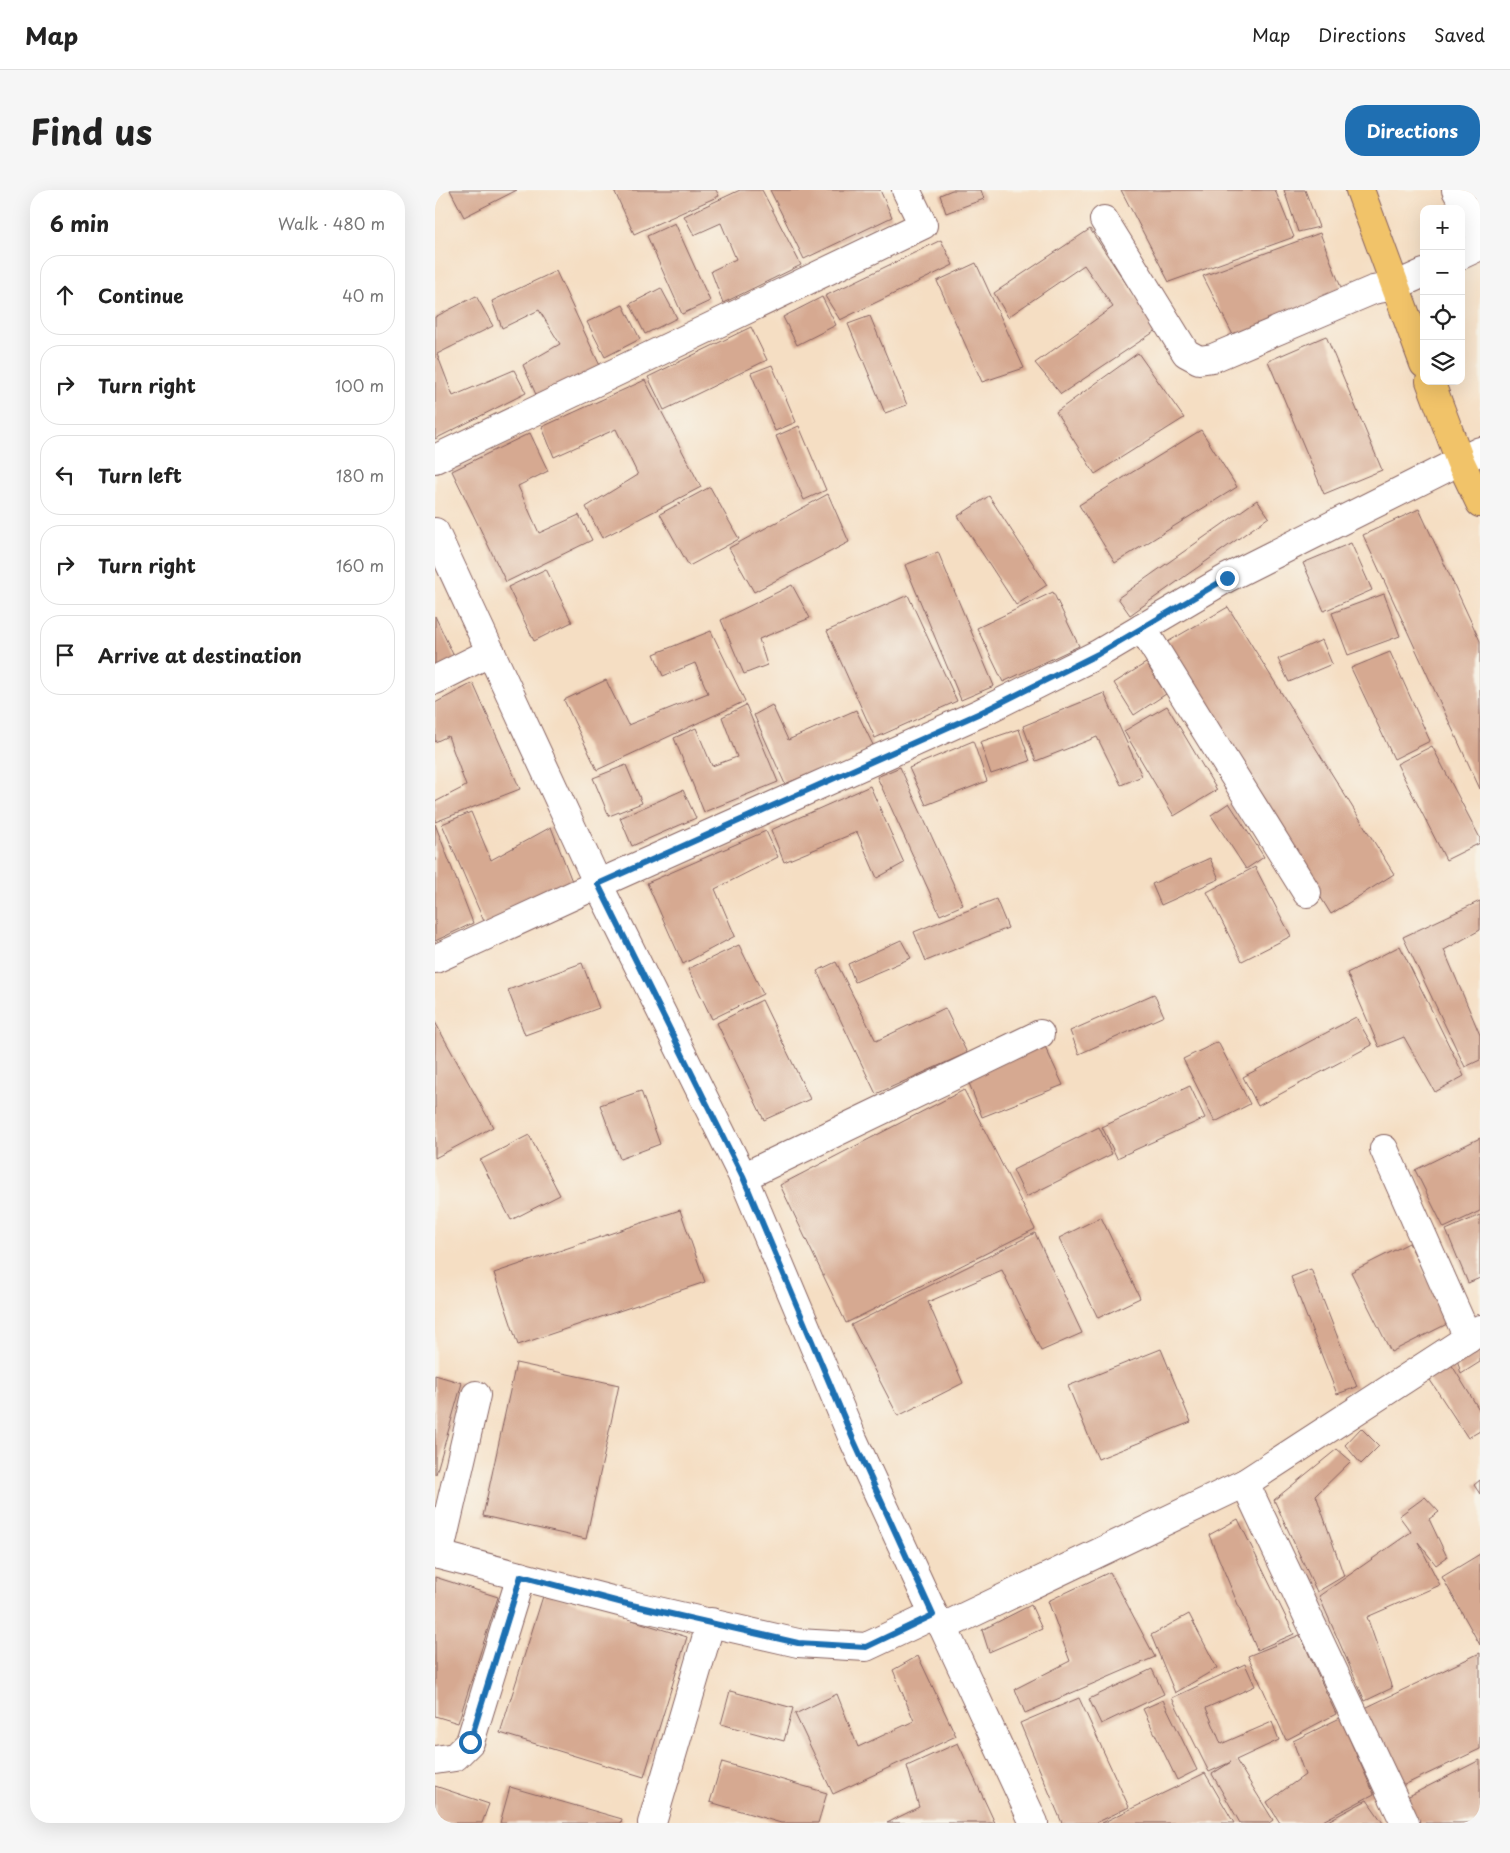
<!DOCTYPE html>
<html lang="en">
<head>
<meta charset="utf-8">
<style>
	:root { --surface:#fff; --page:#f6f6f6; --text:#222; --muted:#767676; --line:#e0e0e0; --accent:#1f6fb2 }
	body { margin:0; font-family:"Playpen Sans",sans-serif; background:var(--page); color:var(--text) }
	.controls { position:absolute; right:15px; top:15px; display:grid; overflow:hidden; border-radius:10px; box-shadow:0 5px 20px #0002 }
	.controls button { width:45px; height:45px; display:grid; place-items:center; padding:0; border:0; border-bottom:1px solid var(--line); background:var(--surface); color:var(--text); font:25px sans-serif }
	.stop { position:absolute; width:15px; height:15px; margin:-11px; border:4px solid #1f6fb2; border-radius:50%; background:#fff }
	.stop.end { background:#1f6fb2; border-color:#fff; box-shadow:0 1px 5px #0008 }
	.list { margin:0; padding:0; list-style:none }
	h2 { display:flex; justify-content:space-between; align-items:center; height:65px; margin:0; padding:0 20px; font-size:21px }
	h2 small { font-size:16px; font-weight:400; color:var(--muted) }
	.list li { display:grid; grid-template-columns:32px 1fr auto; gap:15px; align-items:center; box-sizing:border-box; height:80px; margin:0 10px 10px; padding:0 10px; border:1px solid var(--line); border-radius:20px }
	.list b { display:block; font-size:19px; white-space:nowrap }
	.list em { font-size:16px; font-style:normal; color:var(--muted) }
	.icon { flex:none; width:28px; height:28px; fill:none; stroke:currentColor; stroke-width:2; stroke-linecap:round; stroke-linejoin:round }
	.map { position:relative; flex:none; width:1045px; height:1633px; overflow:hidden; border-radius:20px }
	header { display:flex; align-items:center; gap:30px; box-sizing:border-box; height:70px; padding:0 25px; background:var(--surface); border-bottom:1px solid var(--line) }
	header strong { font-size:24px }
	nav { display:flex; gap:28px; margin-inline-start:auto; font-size:18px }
	.intro { display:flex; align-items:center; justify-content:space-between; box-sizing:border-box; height:120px; padding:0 30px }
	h1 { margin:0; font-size:35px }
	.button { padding:12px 22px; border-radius:20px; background:var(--accent); color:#fff; font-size:18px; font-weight:700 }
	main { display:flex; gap:30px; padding:0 30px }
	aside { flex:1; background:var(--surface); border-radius:20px; box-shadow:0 5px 20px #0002 }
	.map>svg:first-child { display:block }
	.building { fill:#d6a991 }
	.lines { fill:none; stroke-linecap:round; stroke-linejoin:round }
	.minor-casing { stroke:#866260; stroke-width:30 }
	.major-casing { stroke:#866260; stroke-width:30 }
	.minor { stroke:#fff; stroke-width:28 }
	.major { stroke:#f1c369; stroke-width:28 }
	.route { stroke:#1f6fb2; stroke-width:6 }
</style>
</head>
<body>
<header>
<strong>Map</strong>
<nav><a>Map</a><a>Directions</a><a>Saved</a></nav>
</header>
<div class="intro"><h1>Find us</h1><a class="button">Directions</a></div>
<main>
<aside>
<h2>6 min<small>Walk · 480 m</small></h2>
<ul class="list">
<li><svg class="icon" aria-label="ahead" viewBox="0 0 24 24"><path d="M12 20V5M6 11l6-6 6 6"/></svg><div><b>Continue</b></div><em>40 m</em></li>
<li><svg class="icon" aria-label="right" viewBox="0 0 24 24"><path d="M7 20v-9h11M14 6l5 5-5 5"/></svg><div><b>Turn right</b></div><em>100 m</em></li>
<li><svg class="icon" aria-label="left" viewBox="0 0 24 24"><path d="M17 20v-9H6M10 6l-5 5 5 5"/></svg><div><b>Turn left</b></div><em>180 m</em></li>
<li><svg class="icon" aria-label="right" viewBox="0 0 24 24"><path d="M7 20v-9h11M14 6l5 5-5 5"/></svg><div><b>Turn right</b></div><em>160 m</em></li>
<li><svg class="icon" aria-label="arrive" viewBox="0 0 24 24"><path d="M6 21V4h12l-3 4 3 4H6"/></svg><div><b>Arrive at destination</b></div></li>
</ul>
</aside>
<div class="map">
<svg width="1045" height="1633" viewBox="0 0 1045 1633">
	<rect width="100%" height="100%" fill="#f7f3e8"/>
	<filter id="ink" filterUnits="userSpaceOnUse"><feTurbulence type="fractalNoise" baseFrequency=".02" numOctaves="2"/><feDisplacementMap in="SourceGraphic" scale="10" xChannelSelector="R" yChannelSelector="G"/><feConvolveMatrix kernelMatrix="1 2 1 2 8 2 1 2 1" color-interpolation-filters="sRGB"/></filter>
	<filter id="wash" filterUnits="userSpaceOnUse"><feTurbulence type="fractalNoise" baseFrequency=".0096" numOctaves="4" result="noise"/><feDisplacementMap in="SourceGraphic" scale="20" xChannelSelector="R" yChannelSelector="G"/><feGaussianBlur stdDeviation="1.12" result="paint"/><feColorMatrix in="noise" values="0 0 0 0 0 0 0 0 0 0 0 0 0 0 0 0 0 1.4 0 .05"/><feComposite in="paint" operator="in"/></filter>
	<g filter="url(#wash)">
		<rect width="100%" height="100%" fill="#f5dec3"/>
		<g id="blocks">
			<!-- building -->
			<g class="building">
				<path d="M 15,0 L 82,0 L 29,27 Z"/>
				<path d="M 179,0 L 281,0 L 284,6 L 199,44 Z"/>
				<path d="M 305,0 L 327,0 L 366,75 L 288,113 L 276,81 L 301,69 L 286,33 L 259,45 L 249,26 Z"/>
				<path d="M 335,0 L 445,0 L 457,27 L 369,69 Z"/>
				<path d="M 517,0 L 546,0 L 549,9 L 511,23 L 505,5 Z"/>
				<path d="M 686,0 L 840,0 L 859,47 L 734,92 Z"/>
				<path d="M 849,0 L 870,0 L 884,37 L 863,42 Z"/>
				<path d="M 240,33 L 275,111 L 247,124 L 212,46 Z"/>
				<path d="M 655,39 L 722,140 L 626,204 L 600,173 L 678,117 L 649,75 L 573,127 L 559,103 Z"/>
				<path d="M 885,43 L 910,108 L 800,149 L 768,86 Z"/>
				<path d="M 506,50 L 518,75 L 405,130 L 390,106 Z"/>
				<path d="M 541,73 L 589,178 L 547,192 L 502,91 Z"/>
				<path d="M 121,81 L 166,178 L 102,207 L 88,175 L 125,154 L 104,120 L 67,138 L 57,111 Z"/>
				<path d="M 226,98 L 242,128 L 210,144 L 195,114 Z"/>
				<path d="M 41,106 L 58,136 L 2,164 L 18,206 L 79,180 L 91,203 L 0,249 L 0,127 Z"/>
				<path d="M 387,107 L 401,135 L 362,155 L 348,127 Z"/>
				<path d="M 188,115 L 205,149 L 170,167 L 152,132 Z"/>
				<path d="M 435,126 L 472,215 L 450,223 L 413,134 Z"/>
				<path d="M 316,137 L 332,170 L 229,220 L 213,187 Z"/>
				<path d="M 891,146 L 947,280 L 889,304 L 833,171 Z"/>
				<path d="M 703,163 L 749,228 L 660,284 L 621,222 Z"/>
				<path d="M 337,175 L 361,232 L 340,241 L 316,183 Z"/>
				<path d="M 210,190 L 266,297 L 167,348 L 151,317 L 203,285 L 181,239 L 119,267 L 107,237 Z"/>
				<path d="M 364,236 L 391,300 L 369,310 L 341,246 Z"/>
				<path d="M 766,240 L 802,297 L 680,373 L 644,315 Z"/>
				<path d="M 95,243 L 113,281 L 83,296 L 104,343 L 144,325 L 157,350 L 71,392 L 17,281 Z"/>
				<path d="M 275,297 L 304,349 L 254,376 L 225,324 Z"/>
				<path d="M 393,304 L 414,352 L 319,402 L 294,358 Z"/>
				<path d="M 554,306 L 612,395 L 581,415 L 523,326 Z"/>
				<path d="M 822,310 L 834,327 L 695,425 L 683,408 Z"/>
				<path d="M 984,319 L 1045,451 L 1045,599 L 928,345 Z"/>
				<path d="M 916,353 L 937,400 L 889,421 L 868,373 Z"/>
				<path d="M 503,362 L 559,496 L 526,510 L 470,375 Z"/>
				<path d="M 111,379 L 137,432 L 99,451 L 73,397 Z"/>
				<path d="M 357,395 L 375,428 L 324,449 L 332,475 L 309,484 L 286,430 Z"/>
				<path d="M 618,402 L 644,456 L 568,492 L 542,438 Z"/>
				<path d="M 949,404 L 965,446 L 913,465 L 897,423 Z"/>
				<path d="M 473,405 L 522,511 L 440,548 L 392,441 Z"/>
				<path d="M 793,417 L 959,684 L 896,724 L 729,454 Z"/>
				<path d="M 0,426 L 23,475 L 0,485 Z"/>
				<path d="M 276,441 L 310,511 L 162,580 L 129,510 L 171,490 L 193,535 L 273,503 L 260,473 L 228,486 L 219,464 Z"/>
				<path d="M 887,450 L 897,474 L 854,492 L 843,469 Z"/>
				<path d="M 955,462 L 995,551 L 959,569 L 916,478 Z"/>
				<path d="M 711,473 L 731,504 L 699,525 L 679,493 Z"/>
				<path d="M 38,493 L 85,599 L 0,632 L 0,612 L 31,596 L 13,546 L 0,552 L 0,513 Z"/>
				<path d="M 669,503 L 707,586 L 686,595 L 662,547 L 601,571 L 588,536 Z"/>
				<path d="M 311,515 L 343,592 L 269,622 L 239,548 L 261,538 L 277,576 L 302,567 L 287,527 Z"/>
				<path d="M 337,515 L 353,550 L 421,520 L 439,557 L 350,594 L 319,525 Z"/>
				<path d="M 732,516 L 782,600 L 739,626 L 689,541 Z"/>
				<path d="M 584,539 L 595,571 L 556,584 L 545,552 Z"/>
				<path d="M 538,551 L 552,591 L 491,615 L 474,578 Z"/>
				<path d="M 997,556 L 1045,648 L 1045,653 L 1011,670 L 962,574 Z"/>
				<path d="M 191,575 L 207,613 L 174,626 L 158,588 Z"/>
				<path d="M 465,577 L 528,715 L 505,725 L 442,587 Z"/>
				<path d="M 435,596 L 469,673 L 442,688 L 422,642 L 349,672 L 336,640 Z"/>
				<path d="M 248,600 L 261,628 L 197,656 L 185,628 Z"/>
				<path d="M 794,613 L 829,667 L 811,679 L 776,625 Z"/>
				<path d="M 36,622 L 56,670 L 116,637 L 138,694 L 51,736 L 7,634 Z"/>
				<path d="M 0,634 L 38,733 L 0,751 Z"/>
				<path d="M 331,641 L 343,667 L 280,699 L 300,746 L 248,774 L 212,693 Z"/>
				<path d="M 775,668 L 784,689 L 726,715 L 717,694 Z"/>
				<path d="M 820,677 L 856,746 L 807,771 L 772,702 Z"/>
				<path d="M 561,709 L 573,738 L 491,771 L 479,742 Z"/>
				<path d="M 1045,711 L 1045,740 L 1009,760 L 1045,845 L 1045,870 L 1030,877 L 968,747 Z"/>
				<path d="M 466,750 L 476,768 L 420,792 L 413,774 Z"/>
				<path d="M 304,755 L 328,804 L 277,829 L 253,779 Z"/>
				<path d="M 965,756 L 1029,886 L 1000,902 L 969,847 L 944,857 L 912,783 Z"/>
				<path d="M 401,772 L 441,851 L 510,818 L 532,863 L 441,904 L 382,781 Z"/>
				<path d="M 147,773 L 164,818 L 90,845 L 73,800 Z"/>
				<path d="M 719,804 L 729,826 L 644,864 L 635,841 Z"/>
				<path d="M 327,810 L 375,909 L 329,930 L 282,833 Z"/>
				<path d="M 921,827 L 937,855 L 823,916 L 808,887 Z"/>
				<path d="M 0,832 L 58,937 L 0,968 Z"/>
				<path d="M 608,852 L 628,895 L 547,927 L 531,885 Z"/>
				<path d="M 783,852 L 815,914 L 780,932 L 748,869 Z"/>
				<path d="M 755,896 L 770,928 L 682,968 L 667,937 Z"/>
				<path d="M 529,900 L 600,1039 L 411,1133 L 345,995 Z"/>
				<path d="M 206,901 L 225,954 L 185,969 L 165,915 Z"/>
				<path d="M 664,937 L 677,964 L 591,1007 L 578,980 Z"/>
				<path d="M 94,945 L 125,1005 L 76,1030 L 45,970 Z"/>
				<path d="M 1045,948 L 1045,1021 L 1009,1038 L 980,980 Z"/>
				<path d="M 245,1020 L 270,1092 L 83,1155 L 59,1083 Z"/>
				<path d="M 1045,1025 L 1045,1088 L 1033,1093 L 1011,1040 Z"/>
				<path d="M 666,1027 L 705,1108 L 663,1128 L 624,1048 Z"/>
				<path d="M 600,1043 L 647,1143 L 606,1161 L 567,1080 L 493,1112 L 528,1193 L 463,1226 L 416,1135 Z"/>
				<path d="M 974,1053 L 1014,1133 L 956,1162 L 916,1082 Z"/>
				<path d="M 876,1079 L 922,1197 L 902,1204 L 856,1087 Z"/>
				<path d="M 1045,1151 L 1045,1172 L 1026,1184 L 1022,1169 Z"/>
				<path d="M 726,1159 L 756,1232 L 663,1269 L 633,1196 Z"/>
				<path d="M 1013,1169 L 1045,1221 L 1045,1241 L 1033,1248 L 993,1187 Z"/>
				<path d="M 81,1173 L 184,1195 L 151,1349 L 48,1326 Z"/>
				<path d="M 0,1185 L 27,1193 L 1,1284 L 0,1284 Z"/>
				<path d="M 926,1238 L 944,1256 L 926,1274 L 910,1255 Z"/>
				<path d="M 902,1259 L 916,1271 L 881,1305 L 909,1386 L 882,1402 L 839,1310 Z"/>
				<path d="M 1045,1290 L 1045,1304 L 1039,1295 Z"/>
				<path d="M 990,1307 L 1004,1322 L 994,1329 L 1012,1367 L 1001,1375 L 983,1352 L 1005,1395 L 932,1427 L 957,1498 L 930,1511 L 884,1406 L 976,1342 L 964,1326 Z"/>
				<path d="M 803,1329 L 859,1444 L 822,1460 L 774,1345 Z"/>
				<path d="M 1045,1364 L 1045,1455 L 1007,1387 Z"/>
				<path d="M 675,1382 L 720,1467 L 590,1523 L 580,1499 L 635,1471 L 613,1411 Z"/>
				<path d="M 0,1387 L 63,1407 L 23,1533 L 0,1526 Z"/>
				<path d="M 109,1403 L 252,1447 L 209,1587 L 65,1543 Z"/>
				<path d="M 596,1415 L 607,1439 L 554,1462 L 547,1440 Z"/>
				<path d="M 754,1424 L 782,1478 L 740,1503 L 716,1445 Z"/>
				<path d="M 865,1445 L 901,1524 L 851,1550 L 813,1466 Z"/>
				<path d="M 1045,1463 L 1045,1559 L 965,1597 L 928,1519 Z"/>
				<path d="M 483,1466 L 521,1546 L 398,1604 L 360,1524 L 402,1504 L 423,1557 L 479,1531 L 458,1480 Z"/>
				<path d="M 810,1474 L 820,1496 L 771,1518 L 786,1554 L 837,1532 L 844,1550 L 801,1570 L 838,1630 L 834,1633 L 805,1633 L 777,1584 L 796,1572 L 774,1582 L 737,1508 Z"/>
				<path d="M 717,1479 L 729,1504 L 666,1534 L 654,1509 Z"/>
				<path d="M 295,1501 L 358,1518 L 349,1551 L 286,1534 Z"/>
				<path d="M 644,1508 L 694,1617 L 661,1633 L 627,1633 L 585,1533 Z"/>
				<path d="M 728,1510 L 762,1580 L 742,1590 L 708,1519 Z"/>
				<path d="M 905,1528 L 939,1604 L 884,1633 L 845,1633 L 832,1612 L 870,1585 L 858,1551 Z"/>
				<path d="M 523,1553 L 560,1633 L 452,1633 L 484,1617 L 472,1576 Z"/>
				<path d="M 1045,1570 L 1045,1633 L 984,1633 L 972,1607 Z"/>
				<path d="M 287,1572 L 392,1603 L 383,1633 L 346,1633 L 275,1612 Z"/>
				<path d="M 770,1583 L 799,1633 L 667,1633 Z"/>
				<path d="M 0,1596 L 54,1614 L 47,1633 L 0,1633 Z"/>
				<path d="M 75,1597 L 187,1629 L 186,1633 L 65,1633 Z"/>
				<path d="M 932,1610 L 948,1633 L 889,1633 Z"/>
			</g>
		</g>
	</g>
	<g filter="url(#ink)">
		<use href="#blocks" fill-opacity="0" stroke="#866260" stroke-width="1"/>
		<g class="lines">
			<defs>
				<g id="minor">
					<path d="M 1021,0 L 1045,45"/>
					<path d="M 669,30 L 751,163 L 764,170 L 778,168 L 938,100 L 960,96 L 989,83"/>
					<path d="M 1026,65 L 1043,57 L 1045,48"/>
					<path d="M 0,269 L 488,35 L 471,0"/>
					<path d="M 0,342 L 163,694 L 308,987 L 418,1249 L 499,1425 L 508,1437 L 599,1633"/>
					<path d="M 707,438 L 872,703"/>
					<path d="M 0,490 L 56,462"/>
					<path d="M 0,769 L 163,694 L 545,523 L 663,464 L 792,388 L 1045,261"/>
					<path d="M 949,959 L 1033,1148"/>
					<path d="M 308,987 L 605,844"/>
					<path d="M 810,1293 L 970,1633"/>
					<path d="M 0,1364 L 188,1413 L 363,1453 L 431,1457 L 499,1425"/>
					<path d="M 4,1365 L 41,1205"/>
					<path d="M 508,1437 L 810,1293 L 1033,1148 L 1045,1139"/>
					<path d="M 0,1570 L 20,1567 L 35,1552 L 86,1386"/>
					<path d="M 217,1633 L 276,1432"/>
				</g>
				<g id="major">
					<path d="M 925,0 L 989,174"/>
					<path d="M 995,191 L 1025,271 L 1045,313"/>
				</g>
			</defs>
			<!-- minor casing -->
			<use href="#minor" class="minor-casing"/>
			<!-- major casing -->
			<use href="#major" class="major-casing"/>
			<!-- minor -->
			<use href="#minor" class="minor"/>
			<!-- major -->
			<use href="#major" class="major"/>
		</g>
	</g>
	<g class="lines" filter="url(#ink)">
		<!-- route -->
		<path class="route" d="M 35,1552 L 86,1386 L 188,1413 L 363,1453 L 431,1457 L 498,1425 L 418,1249 L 308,987 L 163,694 L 545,523 L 663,464 L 792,388"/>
	</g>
</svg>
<div class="controls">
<button>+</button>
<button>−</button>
<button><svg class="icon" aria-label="locate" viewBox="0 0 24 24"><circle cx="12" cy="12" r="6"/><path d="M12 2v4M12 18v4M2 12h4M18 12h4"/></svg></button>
<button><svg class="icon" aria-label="layers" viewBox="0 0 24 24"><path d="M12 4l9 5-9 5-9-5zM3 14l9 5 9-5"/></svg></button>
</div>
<div class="stop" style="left:35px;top:1552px"></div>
<div class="stop end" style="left:792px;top:388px"></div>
</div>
</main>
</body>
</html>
